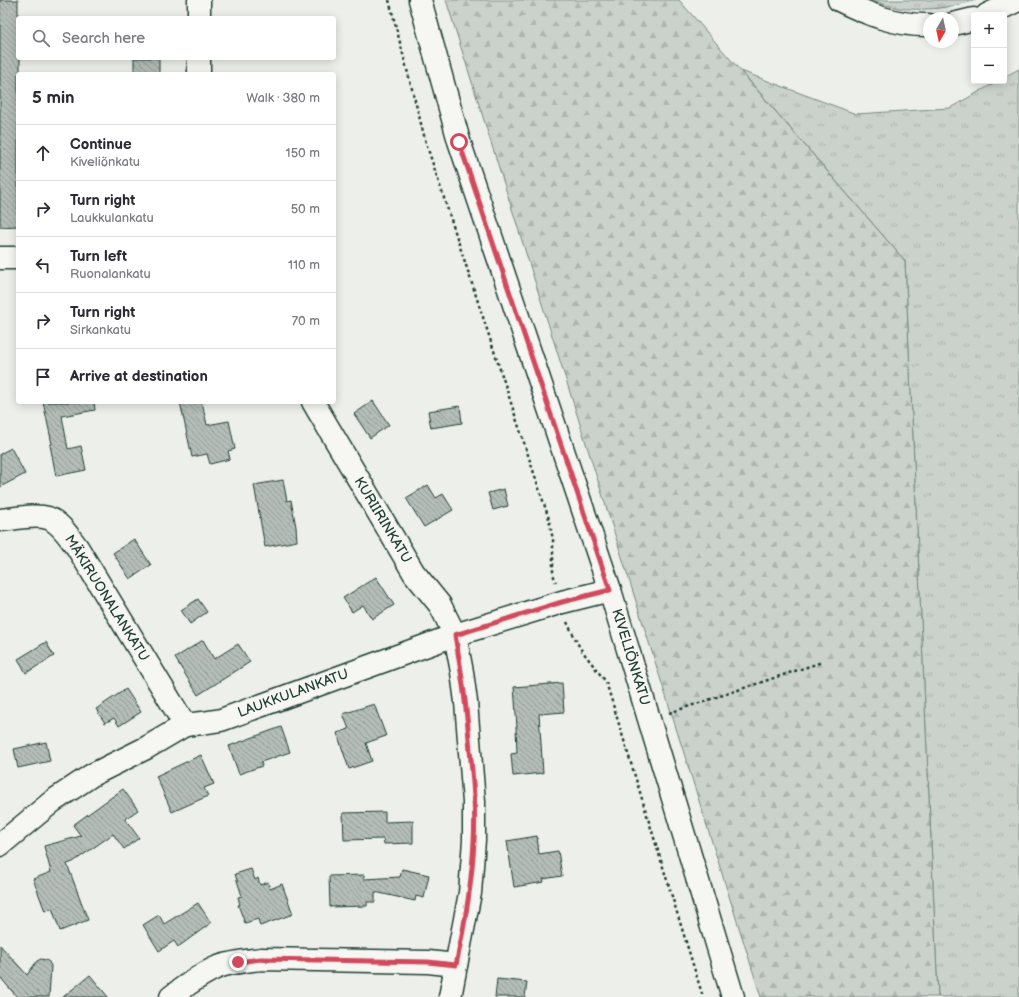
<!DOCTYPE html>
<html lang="en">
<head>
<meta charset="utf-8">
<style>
	:root { --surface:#fff; --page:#f7f7f7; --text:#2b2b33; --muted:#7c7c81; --line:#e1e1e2 }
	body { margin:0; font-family:"Balsamiq Sans",sans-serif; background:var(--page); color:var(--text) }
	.controls { position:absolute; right:12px; top:12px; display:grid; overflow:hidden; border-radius:4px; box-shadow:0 2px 10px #0003 }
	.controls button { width:36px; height:36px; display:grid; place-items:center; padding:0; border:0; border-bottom:1px solid var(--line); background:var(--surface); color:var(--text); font:20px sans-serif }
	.compass { position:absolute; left:923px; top:12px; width:36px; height:36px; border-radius:50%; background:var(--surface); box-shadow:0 2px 10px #0003; rotate:189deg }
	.stop { position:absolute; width:12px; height:12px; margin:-9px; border:3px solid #d1495b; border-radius:50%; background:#fff }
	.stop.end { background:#d1495b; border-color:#fff; box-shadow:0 1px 4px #0008 }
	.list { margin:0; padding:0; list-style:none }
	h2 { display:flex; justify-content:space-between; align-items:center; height:52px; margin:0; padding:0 16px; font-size:17px }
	h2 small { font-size:13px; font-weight:400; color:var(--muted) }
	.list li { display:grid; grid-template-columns:26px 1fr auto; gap:12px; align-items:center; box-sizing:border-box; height:56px; padding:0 16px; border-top:1px solid var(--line) }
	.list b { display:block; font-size:15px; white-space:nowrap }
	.list p { margin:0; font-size:13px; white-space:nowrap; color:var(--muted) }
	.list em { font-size:13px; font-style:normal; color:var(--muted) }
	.icon { flex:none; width:22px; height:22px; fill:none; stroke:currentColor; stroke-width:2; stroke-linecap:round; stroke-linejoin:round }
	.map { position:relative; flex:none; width:1019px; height:997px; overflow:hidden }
	.search { position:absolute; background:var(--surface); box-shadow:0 2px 10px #0003; left:16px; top:16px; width:320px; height:44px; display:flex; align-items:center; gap:10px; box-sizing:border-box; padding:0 14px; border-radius:4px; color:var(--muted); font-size:15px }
	.panel { position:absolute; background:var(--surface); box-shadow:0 2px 10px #0003; left:16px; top:72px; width:320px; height:332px; border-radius:4px }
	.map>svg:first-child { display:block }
	.grass { fill:url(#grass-tufts); stroke:#758880 }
	.forest { fill:url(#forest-firs); stroke:#758880 }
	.building { fill:url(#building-back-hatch); stroke:#1f3d34 }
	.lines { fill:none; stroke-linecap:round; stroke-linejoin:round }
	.minor-casing { stroke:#1f3d34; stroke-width:25 }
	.major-casing { stroke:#1f3d34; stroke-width:25 }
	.highway-casing { stroke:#1f3d34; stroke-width:25 }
	.path { stroke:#1f3d34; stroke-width:2.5; stroke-dasharray:3 3; stroke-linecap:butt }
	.minor { stroke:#f6f6f2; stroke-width:22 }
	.major { stroke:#f6f6f2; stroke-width:22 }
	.highway { stroke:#f6f6f2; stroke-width:22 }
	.route { stroke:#d1495b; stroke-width:5 }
	.labels { text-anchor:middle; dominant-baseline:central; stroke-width:3; stroke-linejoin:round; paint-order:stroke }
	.street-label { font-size:14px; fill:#1f3d34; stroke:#f6f6f2 }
</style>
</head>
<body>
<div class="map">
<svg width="1019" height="997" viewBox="0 0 1019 997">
	<defs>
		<pattern id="grass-tufts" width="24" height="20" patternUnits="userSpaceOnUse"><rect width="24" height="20" fill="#cbd2cc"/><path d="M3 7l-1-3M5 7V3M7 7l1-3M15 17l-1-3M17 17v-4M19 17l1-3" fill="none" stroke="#aeb5b0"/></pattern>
		<pattern id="forest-firs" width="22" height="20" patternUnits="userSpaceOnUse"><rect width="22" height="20" fill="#cbd2cc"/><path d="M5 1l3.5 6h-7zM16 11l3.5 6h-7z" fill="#aeb5b0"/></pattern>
		<pattern id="building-back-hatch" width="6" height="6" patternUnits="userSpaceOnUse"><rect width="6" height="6" fill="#b4bdb8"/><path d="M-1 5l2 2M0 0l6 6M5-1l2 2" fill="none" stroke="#929b96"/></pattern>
	</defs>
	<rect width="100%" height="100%" fill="#edefea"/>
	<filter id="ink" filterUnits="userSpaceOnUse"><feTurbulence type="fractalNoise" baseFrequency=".025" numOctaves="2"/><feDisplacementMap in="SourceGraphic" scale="8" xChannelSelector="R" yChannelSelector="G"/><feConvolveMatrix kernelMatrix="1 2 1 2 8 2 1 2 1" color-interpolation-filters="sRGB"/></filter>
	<g filter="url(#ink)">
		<!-- grass -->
		<g class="grass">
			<path d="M 872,0 L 976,0 C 951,8 916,13 890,6 C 884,5 878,2 872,0 Z"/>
			<path d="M 1019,69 L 1019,997 L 938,997 L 905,261 L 741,71 L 856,114 L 950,108 L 998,81 L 1004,81 L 1004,77 Z"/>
		</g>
		<!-- forest -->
		<path class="forest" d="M 446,0 L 679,0 L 905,261 L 938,997 L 761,997 Z"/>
		<!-- building -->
		<g class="building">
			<path d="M 0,0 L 18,0 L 18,58 L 20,58 L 20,74 L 18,74 L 18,226 L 0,227 Z"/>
			<rect x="134" y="58" width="25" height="16"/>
			<path d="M 373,401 L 389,425 L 370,438 L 354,414 Z"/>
			<path d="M 43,402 L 94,402 L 95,410 L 62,416 L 68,449 L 81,446 L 86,470 L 56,476 L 50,445 L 52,444 Z"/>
			<path d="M 180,402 L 202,402 L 207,425 L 229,421 L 235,449 L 228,451 L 230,459 L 210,464 L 207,454 L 192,457 Z"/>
			<path d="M 460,406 L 462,423 L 431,428 L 428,411 Z"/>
			<path d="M 11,448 L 25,474 L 0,487 L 0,454 Z"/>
			<path d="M 283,480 L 287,501 L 291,500 L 296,527 L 297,541 L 265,547 L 254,485 Z"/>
			<path d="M 428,485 L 436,498 L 443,494 L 453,510 L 424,527 L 406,498 Z"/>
			<path d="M 504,489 L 508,506 L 493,510 L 488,493 Z"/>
			<path d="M 134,539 L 151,565 L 130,579 L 113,553 Z"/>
			<path d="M 376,577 L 394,605 L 372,619 L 363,605 L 352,612 L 343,598 Z"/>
			<path d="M 198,599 L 207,612 L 190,624 L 181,610 Z"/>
			<path d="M 203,640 L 214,659 L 238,644 L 250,662 L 198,695 L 175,658 Z"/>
			<path d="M 46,642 L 54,656 L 26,673 L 18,659 Z"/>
			<path d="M 562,683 L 564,712 L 539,714 L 543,773 L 513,776 L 511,754 L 517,753 L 516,727 L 517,727 L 514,687 Z"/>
			<path d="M 126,689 L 141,712 L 119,726 L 114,718 L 105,723 L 96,709 Z"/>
			<path d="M 374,704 L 386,736 L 366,743 L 372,761 L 349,769 L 337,733 L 349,729 L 343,714 Z"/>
			<path d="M 281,727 L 290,752 L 261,762 L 262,766 L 239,774 L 229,746 Z"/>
			<path d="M 46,742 L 50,761 L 18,768 L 14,749 Z"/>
			<path d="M 201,755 L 214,784 L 204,788 L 208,796 L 172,812 L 156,776 Z"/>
			<path d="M 123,789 L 138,810 L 125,819 L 139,838 L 124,849 L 113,834 L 73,862 L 67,864 L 88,920 L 60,931 L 52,908 L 45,911 L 33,879 L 51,872 L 44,846 L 81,836 L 73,825 Z"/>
			<path d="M 385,812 L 385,822 L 413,821 L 413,843 L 384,844 L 383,839 L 344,840 L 343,813 Z"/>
			<path d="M 537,836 L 539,854 L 558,851 L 562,876 L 543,879 L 544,882 L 514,887 L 507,841 Z"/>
			<path d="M 251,869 L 255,880 L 258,878 L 260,885 L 268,882 L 270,889 L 282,884 L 293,914 L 260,926 L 258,919 L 245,923 L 238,905 L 240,905 L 238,897 L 242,896 L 235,874 Z"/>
			<path d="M 402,869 L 429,875 L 424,898 L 416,896 L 415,901 L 375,892 L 375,902 L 367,902 L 367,906 L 330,907 L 329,876 L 364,875 L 364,879 L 400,877 Z"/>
			<path d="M 198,903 L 211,923 L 178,947 L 174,941 L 159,951 L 143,925 L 159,915 L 164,924 Z"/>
			<path d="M 0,945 L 27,975 L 37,961 L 41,959 L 46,960 L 49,962 L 51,966 L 49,997 L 17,997 L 0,977 Z"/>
			<path d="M 90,975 L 108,997 L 63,997 Z"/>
			<path d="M 497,979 L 527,982 L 525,997 L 495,997 Z"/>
		</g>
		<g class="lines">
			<defs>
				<g id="minor">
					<path d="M 199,18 L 199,0"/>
					<path d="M 199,58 L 199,74"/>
					<path d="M 0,258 L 18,258"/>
					<path d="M 313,402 L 414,573 L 440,605 L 455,635 L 462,672 L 466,702 L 474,802 L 474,840 L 470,893 L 450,997"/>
					<path d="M 0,520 C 14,519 35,514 48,518 C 60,522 69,537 77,547 L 185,725"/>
					<path d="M 0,845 L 53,801 L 92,775 L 146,748 L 185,725 L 202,723 L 221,720 L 455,635 L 562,602 L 610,590"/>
					<path d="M 171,997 C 185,986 201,974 218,967 C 232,962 247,961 261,959 L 428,962 L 456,965"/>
				</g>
				<path id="major" d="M 420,0 L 459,141 L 610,590 L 733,997"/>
				<g id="highway">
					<path d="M 839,0 C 867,14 897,26 929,25"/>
					<path d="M 987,15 L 1018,0"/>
					<path d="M 953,24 L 974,19"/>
				</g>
			</defs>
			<!-- minor casing -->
			<use href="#minor" class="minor-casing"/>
			<!-- major casing -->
			<use href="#major" class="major-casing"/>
			<!-- highway casing -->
			<use href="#highway" class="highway-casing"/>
			<!-- path -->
			<g class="path">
				<path d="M 389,0 L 426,143 L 549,519 L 553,540 L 553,574 L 556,582"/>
				<path d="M 567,622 L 580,648 L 606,682 L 703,997"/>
				<path d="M 669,713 L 822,662"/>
			</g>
			<!-- minor -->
			<use href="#minor" class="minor"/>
			<!-- major -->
			<use href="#major" class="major"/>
			<!-- highway -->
			<use href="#highway" class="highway"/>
		</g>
	</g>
	<g class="lines" filter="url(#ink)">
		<!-- route -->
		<path class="route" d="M 238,962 L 261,959 L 428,962 L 456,965 C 465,924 472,883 474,841 C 476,811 473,780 470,750 C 467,711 462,673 455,635 L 562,602 L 610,590 L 459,142"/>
	</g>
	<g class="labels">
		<!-- street labels -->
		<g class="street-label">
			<text transform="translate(383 520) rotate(59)">KURIIRINKATU</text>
			<text transform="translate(107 598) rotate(58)">MÄKIRUONALANKATU</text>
			<text transform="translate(631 657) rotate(73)">KIVELIÖNKATU</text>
			<text transform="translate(293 693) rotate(-20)">LAUKKULANKATU</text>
		</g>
	</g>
</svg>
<div class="controls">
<button>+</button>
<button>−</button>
</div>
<svg class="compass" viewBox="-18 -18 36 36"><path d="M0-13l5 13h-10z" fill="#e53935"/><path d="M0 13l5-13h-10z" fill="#7c7c81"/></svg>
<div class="stop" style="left:459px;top:142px"></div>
<div class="stop end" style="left:238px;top:962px"></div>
<div class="search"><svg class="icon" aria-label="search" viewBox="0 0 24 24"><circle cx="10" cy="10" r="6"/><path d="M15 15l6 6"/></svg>Search here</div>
<section class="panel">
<h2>5 min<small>Walk · 380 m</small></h2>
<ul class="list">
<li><svg class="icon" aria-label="ahead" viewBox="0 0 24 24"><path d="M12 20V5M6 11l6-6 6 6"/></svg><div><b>Continue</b><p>Kiveliönkatu</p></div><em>150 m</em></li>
<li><svg class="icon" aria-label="right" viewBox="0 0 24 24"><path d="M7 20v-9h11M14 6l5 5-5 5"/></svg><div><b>Turn right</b><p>Laukkulankatu</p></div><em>50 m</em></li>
<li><svg class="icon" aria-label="left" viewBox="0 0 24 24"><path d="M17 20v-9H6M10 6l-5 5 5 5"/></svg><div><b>Turn left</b><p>Ruonalankatu</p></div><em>110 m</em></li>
<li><svg class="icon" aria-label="right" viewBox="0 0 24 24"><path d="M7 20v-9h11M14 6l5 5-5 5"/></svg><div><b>Turn right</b><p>Sirkankatu</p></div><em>70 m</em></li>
<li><svg class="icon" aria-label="arrive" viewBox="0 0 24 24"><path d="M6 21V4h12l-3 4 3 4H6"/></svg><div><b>Arrive at destination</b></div></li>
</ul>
</section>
</div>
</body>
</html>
